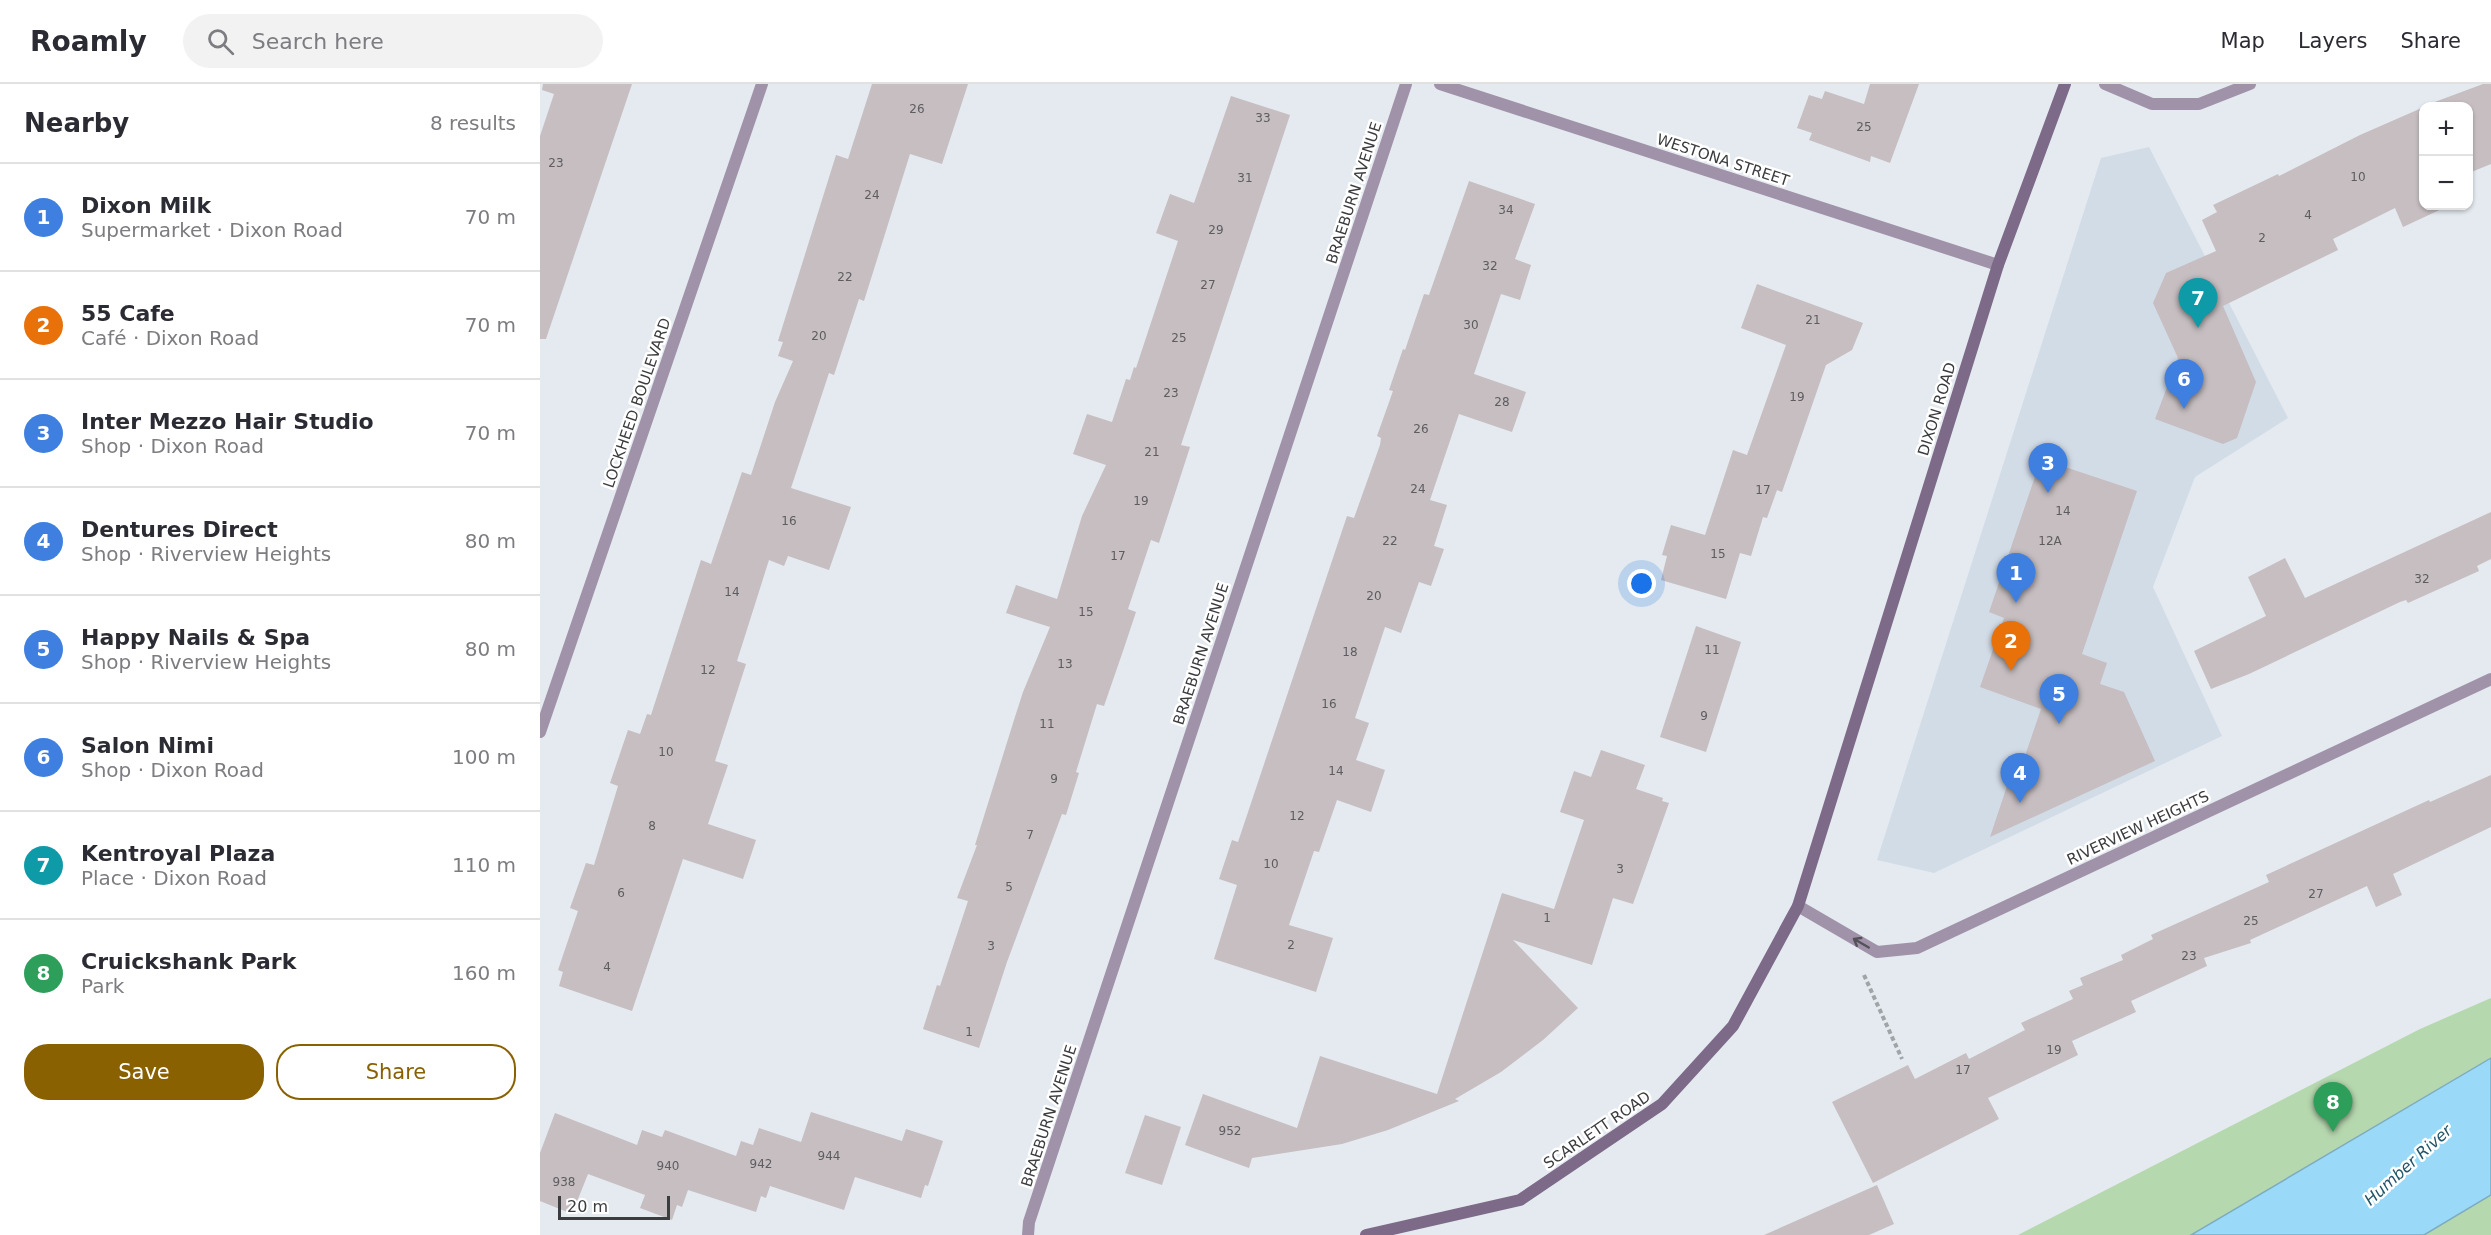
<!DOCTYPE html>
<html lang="en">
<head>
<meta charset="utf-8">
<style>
	:root { --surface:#fff; --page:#f2f2f3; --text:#2b2b33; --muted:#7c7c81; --line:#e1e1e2; --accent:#896100 }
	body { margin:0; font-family:"DejaVu Sans",sans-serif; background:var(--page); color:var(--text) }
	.controls { position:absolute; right:18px; top:18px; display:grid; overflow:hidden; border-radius:12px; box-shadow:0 2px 4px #0004 }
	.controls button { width:54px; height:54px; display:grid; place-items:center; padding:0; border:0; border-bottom:2px solid var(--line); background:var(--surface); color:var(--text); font:30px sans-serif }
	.scale { position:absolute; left:18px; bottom:15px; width:112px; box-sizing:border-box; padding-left:6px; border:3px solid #3a3c3e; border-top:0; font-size:16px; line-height:21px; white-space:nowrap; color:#3a3c3e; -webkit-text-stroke:4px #fff; paint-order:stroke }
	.you { position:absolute; left:1102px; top:500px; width:21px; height:21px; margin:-15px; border:4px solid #fff; border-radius:50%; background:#1a73e8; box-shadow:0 0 0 9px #1a73e833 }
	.badge { display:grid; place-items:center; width:39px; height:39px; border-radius:50%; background:var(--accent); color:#fff; font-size:20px; font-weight:700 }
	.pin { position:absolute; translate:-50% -50px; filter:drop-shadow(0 2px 3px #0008) }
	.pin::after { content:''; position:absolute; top:32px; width:21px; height:18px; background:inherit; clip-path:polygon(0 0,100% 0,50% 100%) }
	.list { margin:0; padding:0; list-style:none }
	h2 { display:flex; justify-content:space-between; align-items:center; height:78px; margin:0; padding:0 24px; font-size:26px }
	h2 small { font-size:20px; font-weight:400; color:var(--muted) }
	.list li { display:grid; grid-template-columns:39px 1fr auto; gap:18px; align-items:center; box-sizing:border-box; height:108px; padding:0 24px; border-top:2px solid var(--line) }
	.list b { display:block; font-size:22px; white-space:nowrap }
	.list p { margin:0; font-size:20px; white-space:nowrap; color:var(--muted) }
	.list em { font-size:20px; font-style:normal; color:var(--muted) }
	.actions { display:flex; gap:12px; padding:18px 24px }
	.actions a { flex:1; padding:14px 0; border:2px solid var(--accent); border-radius:24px; text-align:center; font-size:21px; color:var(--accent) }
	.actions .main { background:var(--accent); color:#fff }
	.icon { flex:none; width:33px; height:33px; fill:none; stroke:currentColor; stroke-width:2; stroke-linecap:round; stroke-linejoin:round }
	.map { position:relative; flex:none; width:1951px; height:1151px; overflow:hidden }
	header { display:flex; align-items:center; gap:36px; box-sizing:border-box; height:84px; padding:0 30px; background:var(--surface); border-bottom:2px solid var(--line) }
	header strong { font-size:28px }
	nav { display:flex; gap:33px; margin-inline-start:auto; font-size:21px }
	.search { width:420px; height:54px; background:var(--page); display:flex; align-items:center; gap:15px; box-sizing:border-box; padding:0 21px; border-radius:33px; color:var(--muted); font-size:22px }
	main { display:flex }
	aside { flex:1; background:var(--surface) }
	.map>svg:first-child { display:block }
	.built { fill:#d2dce7 }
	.green { fill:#b6d8af }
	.water { fill:#9adaf8; stroke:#7dabc0; stroke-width:1.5 }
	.building { fill:#c6bec1 }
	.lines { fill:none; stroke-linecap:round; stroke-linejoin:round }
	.path { stroke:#a0a4a8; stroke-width:4; stroke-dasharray:4.5 3; stroke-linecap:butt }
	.street { stroke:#a093a9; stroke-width:12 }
	.secondary { stroke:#7d6a89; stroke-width:12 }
	.oneway { stroke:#545259 }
	.labels { text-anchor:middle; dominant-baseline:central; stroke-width:5; stroke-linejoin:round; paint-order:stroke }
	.number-label { font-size:12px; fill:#5d5c5f }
	.street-label { font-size:15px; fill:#3a3c3e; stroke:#fff }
	.water-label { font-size:16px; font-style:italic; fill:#22546a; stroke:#fff }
</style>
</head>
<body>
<header>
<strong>Roamly</strong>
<div class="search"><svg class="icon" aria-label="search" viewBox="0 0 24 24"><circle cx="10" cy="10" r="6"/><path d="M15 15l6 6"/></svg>Search here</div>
<nav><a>Map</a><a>Layers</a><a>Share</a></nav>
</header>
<main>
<aside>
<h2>Nearby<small>8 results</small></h2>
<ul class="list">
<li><span class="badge" style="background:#3f7fe0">1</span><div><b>Dixon Milk</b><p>Supermarket · Dixon Road</p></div><em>70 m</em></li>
<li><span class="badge" style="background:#e8710a">2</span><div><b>55 Cafe</b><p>Café · Dixon Road</p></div><em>70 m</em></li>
<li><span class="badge" style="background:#3f7fe0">3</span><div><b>Inter Mezzo Hair Studio</b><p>Shop · Dixon Road</p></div><em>70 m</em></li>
<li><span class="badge" style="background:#3f7fe0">4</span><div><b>Dentures Direct</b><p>Shop · Riverview Heights</p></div><em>80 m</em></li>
<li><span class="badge" style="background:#3f7fe0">5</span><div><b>Happy Nails &amp; Spa</b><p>Shop · Riverview Heights</p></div><em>80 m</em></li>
<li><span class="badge" style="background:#3f7fe0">6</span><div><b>Salon Nimi</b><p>Shop · Dixon Road</p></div><em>100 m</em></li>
<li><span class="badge" style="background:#0f9aa8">7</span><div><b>Kentroyal Plaza</b><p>Place · Dixon Road</p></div><em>110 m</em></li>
<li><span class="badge" style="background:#2e9e5b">8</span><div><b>Cruickshank Park</b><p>Park</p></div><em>160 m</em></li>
</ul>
<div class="actions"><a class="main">Save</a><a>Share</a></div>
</aside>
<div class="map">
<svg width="1951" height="1151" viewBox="0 0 1951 1151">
	<rect width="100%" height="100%" fill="#e4eaef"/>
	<!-- built -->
	<path class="built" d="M 1609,63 L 1748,334 L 1655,393 L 1613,503 L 1682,652 L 1394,789 L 1337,776 L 1561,74 Z"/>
	<!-- green -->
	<path class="green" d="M 1951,914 L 1951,1151 L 1478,1151 L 1880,945 Z"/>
	<!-- water -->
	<path class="water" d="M 1951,974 L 1951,1111 L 1884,1151 L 1651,1151 Z"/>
	<!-- building -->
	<g class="building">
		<path d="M 3,0 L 92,0 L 6,255 L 0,255 L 0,52 L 14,10 L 2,6 Z"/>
		<path d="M 332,0 L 428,0 L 402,80 L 370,70 L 324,217 L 319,215 L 294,291 L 289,289 L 251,404 L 311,423 L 289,486 L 248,472 L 244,482 L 229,476 L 197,577 L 206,580 L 175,677 L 188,681 L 168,740 L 216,756 L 203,795 L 143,775 L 92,927 L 19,902 L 23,888 L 18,886 L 38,827 L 30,824 L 46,779 L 54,781 L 78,702 L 70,699 L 88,646 L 100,650 L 107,630 L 111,631 L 161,476 L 171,480 L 202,388 L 211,391 L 235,318 L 253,277 L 238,272 L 243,258 L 238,257 L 296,71 L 308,75 Z"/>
		<path d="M 1330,0 L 1379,0 L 1350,79 L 1331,72 L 1330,78 L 1269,56 L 1272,49 L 1257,44 L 1269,11 L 1282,15 L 1285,7 L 1324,20 Z"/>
		<path d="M 1943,0 L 1951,0 L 1951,80 L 1929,89 L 1929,22 L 1884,22 Z"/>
		<path d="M 691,12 L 750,31 L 641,361 L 650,363 L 619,459 L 611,456 L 588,525 L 596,528 L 583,567 L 564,622 L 557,620 L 536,688 L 539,689 L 526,731 L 522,730 L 467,878 L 439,964 L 383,945 L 397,901 L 400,902 L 428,817 L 417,814 L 437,761 L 435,761 L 474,636 L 483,608 L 510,543 L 466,529 L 476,501 L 517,515 L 542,432 L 566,381 L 533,370 L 547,330 L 572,338 L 586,295 L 590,296 L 594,283 L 596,284 L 638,157 L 616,149 L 630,110 L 654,119 Z"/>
		<path d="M 1884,23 L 1884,122 L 1905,122 L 1906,123 L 1863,143 L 1855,124 L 1793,155 L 1798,166 L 1683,222 L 1716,298 L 1697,354 L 1683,360 L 1615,335 L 1638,274 L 1613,219 L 1626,189 L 1676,167 L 1662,136 L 1677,128 L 1673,121 L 1738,90 L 1739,92 L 1820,51 Z"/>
		<path d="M 929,97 L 995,120 L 975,175 L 991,181 L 980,216 L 961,210 L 934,290 L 986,308 L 972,348 L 919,330 L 890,416 L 907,421 L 894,462 L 904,465 L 891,502 L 879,498 L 861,549 L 845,543 L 815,634 L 829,639 L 816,676 L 845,686 L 831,728 L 797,716 L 779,768 L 774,767 L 749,841 L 793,854 L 776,908 L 674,875 L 697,801 L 679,795 L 692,756 L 698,758 L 807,432 L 814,434 L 840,361 L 841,354 L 837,352 L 853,307 L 849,306 L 863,265 L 865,266 L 884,210 L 889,211 Z"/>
		<path d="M 1217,200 L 1323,239 L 1312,266 L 1286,281 L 1242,408 L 1237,406 L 1227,434 L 1223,433 L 1211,472 L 1200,469 L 1186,515 L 1121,496 L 1127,472 L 1122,471 L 1131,441 L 1165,451 L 1193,366 L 1207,371 L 1246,261 L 1201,244 Z"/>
		<path d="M 1501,375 L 1597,407 L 1542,570 L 1567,579 L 1560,600 L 1584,608 L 1615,677 L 1450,753 L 1468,699 L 1475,701 L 1501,625 L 1440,603 L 1464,534 L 1449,528 Z"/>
		<path d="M 1951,428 L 1951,475 L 1937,482 L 1939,487 L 1868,519 L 1866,516 L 1860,518 L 1709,590 L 1671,605 L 1654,567 L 1726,532 L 1708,493 L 1745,474 L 1765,514 Z"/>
		<path d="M 1156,542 L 1201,558 L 1166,668 L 1120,653 Z"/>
		<path d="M 1061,666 L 1105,681 L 1096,705 L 1123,714 L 1122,717 L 1129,719 L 1093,820 L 1073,814 L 1052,881 L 973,856 L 1038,924 L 1003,956 L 961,988 L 915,1015 L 919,1017 L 848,1046 L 802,1060 L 712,1074 L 709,1084 L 645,1061 L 663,1010 L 757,1044 L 780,972 L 897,1010 L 962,809 L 1014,825 L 1044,736 L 1020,728 L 1034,687 L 1051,693 Z"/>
		<path d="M 1951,691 L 1951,743 L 1853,790 L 1862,811 L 1836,823 L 1827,802 L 1710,856 L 1711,859 L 1664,874 L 1667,882 L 1591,917 L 1596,928 L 1532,957 L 1538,971 L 1448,1014 L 1459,1035 L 1333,1099 L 1292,1018 L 1368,981 L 1375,995 L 1426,969 L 1429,975 L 1485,946 L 1481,939 L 1533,915 L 1529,907 L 1543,901 L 1540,894 L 1583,876 L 1581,871 L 1613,855 L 1611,851 L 1729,798 L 1726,791 L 1889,716 L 1890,718 Z"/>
		<path d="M 271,1028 L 362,1057 L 366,1045 L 403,1057 L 388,1102 L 385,1101 L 381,1114 L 315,1093 L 304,1126 L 230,1102 L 226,1114 L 221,1112 L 216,1128 L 148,1106 L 142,1123 L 137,1121 L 132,1136 L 100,1124 L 105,1111 L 48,1090 L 32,1130 L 0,1117 L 0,1069 L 15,1029 L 97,1061 L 102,1046 L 122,1053 L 125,1046 L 196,1072 L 201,1057 L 213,1061 L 219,1044 L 261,1058 Z"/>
		<path d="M 605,1031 L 641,1043 L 622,1101 L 585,1089 Z"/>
		<path d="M 1337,1101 L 1354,1140 L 1329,1151 L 1224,1151 Z"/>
	</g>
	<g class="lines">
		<!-- path -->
		<path class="path" d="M 1324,891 L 1362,975"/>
		<!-- street -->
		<g class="street">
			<path d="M 900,0 L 1458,181"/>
			<path d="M 1565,0 L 1612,20 L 1659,20 L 1710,0"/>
			<path d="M 0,648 L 222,0"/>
			<path d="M 1258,822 L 1337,868 L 1377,864 L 1951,595"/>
			<path d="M 488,1151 L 489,1138 L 866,0"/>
		</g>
		<!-- secondary -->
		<path class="secondary" d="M 826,1151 L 980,1116 L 1122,1020 L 1193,942 L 1258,822 L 1458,181 L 1525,0"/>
	</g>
	<!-- one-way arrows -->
	<defs><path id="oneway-shaft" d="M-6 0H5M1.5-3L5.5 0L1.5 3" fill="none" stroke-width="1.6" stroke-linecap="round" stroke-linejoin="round" transform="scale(1.5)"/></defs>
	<use class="oneway" href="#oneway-shaft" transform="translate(1321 859) rotate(-150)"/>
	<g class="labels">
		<!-- number labels -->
		<g class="number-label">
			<text x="377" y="25">26</text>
			<text x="723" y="34">33</text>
			<text x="1324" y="43">25</text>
			<text x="16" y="79">23</text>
			<text x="1818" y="93">10</text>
			<text x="705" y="94">31</text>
			<text x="332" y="111">24</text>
			<text x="966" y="126">34</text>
			<text x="1768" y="131">4</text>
			<text x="676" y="146">29</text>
			<text x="1722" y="154">2</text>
			<text x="950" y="182">32</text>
			<text x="305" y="193">22</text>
			<text x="668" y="201">27</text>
			<text x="1273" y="236">21</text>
			<text x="931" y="241">30</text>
			<text x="279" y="252">20</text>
			<text x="639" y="254">25</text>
			<text x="631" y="309">23</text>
			<text x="1257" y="313">19</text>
			<text x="962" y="318">28</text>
			<text x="881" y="345">26</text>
			<text x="612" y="368">21</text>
			<text x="878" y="405">24</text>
			<text x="1223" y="406">17</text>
			<text x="601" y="417">19</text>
			<text x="1523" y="427">14</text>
			<text x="249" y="437">16</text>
			<text x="850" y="457">22</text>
			<text x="1510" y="457">12A</text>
			<text x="1178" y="470">15</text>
			<text x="578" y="472">17</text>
			<text x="1882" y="495">32</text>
			<text x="192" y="508">14</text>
			<text x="834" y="512">20</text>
			<text x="546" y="528">15</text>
			<text x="1172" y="566">11</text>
			<text x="810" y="568">18</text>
			<text x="525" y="580">13</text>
			<text x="168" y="586">12</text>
			<text x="789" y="620">16</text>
			<text x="1164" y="632">9</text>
			<text x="507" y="640">11</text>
			<text x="126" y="668">10</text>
			<text x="796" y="687">14</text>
			<text x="514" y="695">9</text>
			<text x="757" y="732">12</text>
			<text x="112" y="742">8</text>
			<text x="490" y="751">7</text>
			<text x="731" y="780">10</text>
			<text x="1080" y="785">3</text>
			<text x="469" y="803">5</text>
			<text x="81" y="809">6</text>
			<text x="1776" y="810">27</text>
			<text x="1007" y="834">1</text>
			<text x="1711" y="837">25</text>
			<text x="751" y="861">2</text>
			<text x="451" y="862">3</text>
			<text x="1649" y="872">23</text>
			<text x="67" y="883">4</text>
			<text x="429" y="948">1</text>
			<text x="1514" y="966">19</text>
			<text x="1423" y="986">17</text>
			<text x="690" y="1047">952</text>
			<text x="289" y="1072">944</text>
			<text x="221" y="1080">942</text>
			<text x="128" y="1082">940</text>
			<text x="24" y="1098">938</text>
		</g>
		<!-- street labels -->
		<g class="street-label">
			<text transform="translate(1183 76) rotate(18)">WESTONA STREET</text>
			<text transform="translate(814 109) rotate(-72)">BRAEBURN AVENUE</text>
			<text transform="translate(97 319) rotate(-71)">LOCKHEED BOULEVARD</text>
			<text transform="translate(1397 325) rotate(-73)">DIXON ROAD</text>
			<text transform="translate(661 570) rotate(-72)">BRAEBURN AVENUE</text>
			<text transform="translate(1598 744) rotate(-25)">RIVERVIEW HEIGHTS</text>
			<text transform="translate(509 1032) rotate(-72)">BRAEBURN AVENUE</text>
			<text transform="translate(1057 1046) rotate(-34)">SCARLETT ROAD</text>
		</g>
		<!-- water labels -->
		<g class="water-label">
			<text transform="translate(1868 1081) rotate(-42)">Humber River</text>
		</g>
	</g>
</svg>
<div class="controls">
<button>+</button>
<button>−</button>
</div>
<div class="scale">20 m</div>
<div class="you"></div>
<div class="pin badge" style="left:1476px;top:519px;background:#3f7fe0">1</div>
<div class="pin badge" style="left:1471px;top:587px;background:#e8710a">2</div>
<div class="pin badge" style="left:1508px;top:409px;background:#3f7fe0">3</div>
<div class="pin badge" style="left:1480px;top:719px;background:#3f7fe0">4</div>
<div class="pin badge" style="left:1519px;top:640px;background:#3f7fe0">5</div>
<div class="pin badge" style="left:1644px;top:325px;background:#3f7fe0">6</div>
<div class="pin badge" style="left:1658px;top:244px;background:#0f9aa8">7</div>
<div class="pin badge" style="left:1793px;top:1048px;background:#2e9e5b">8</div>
</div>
</main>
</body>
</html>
